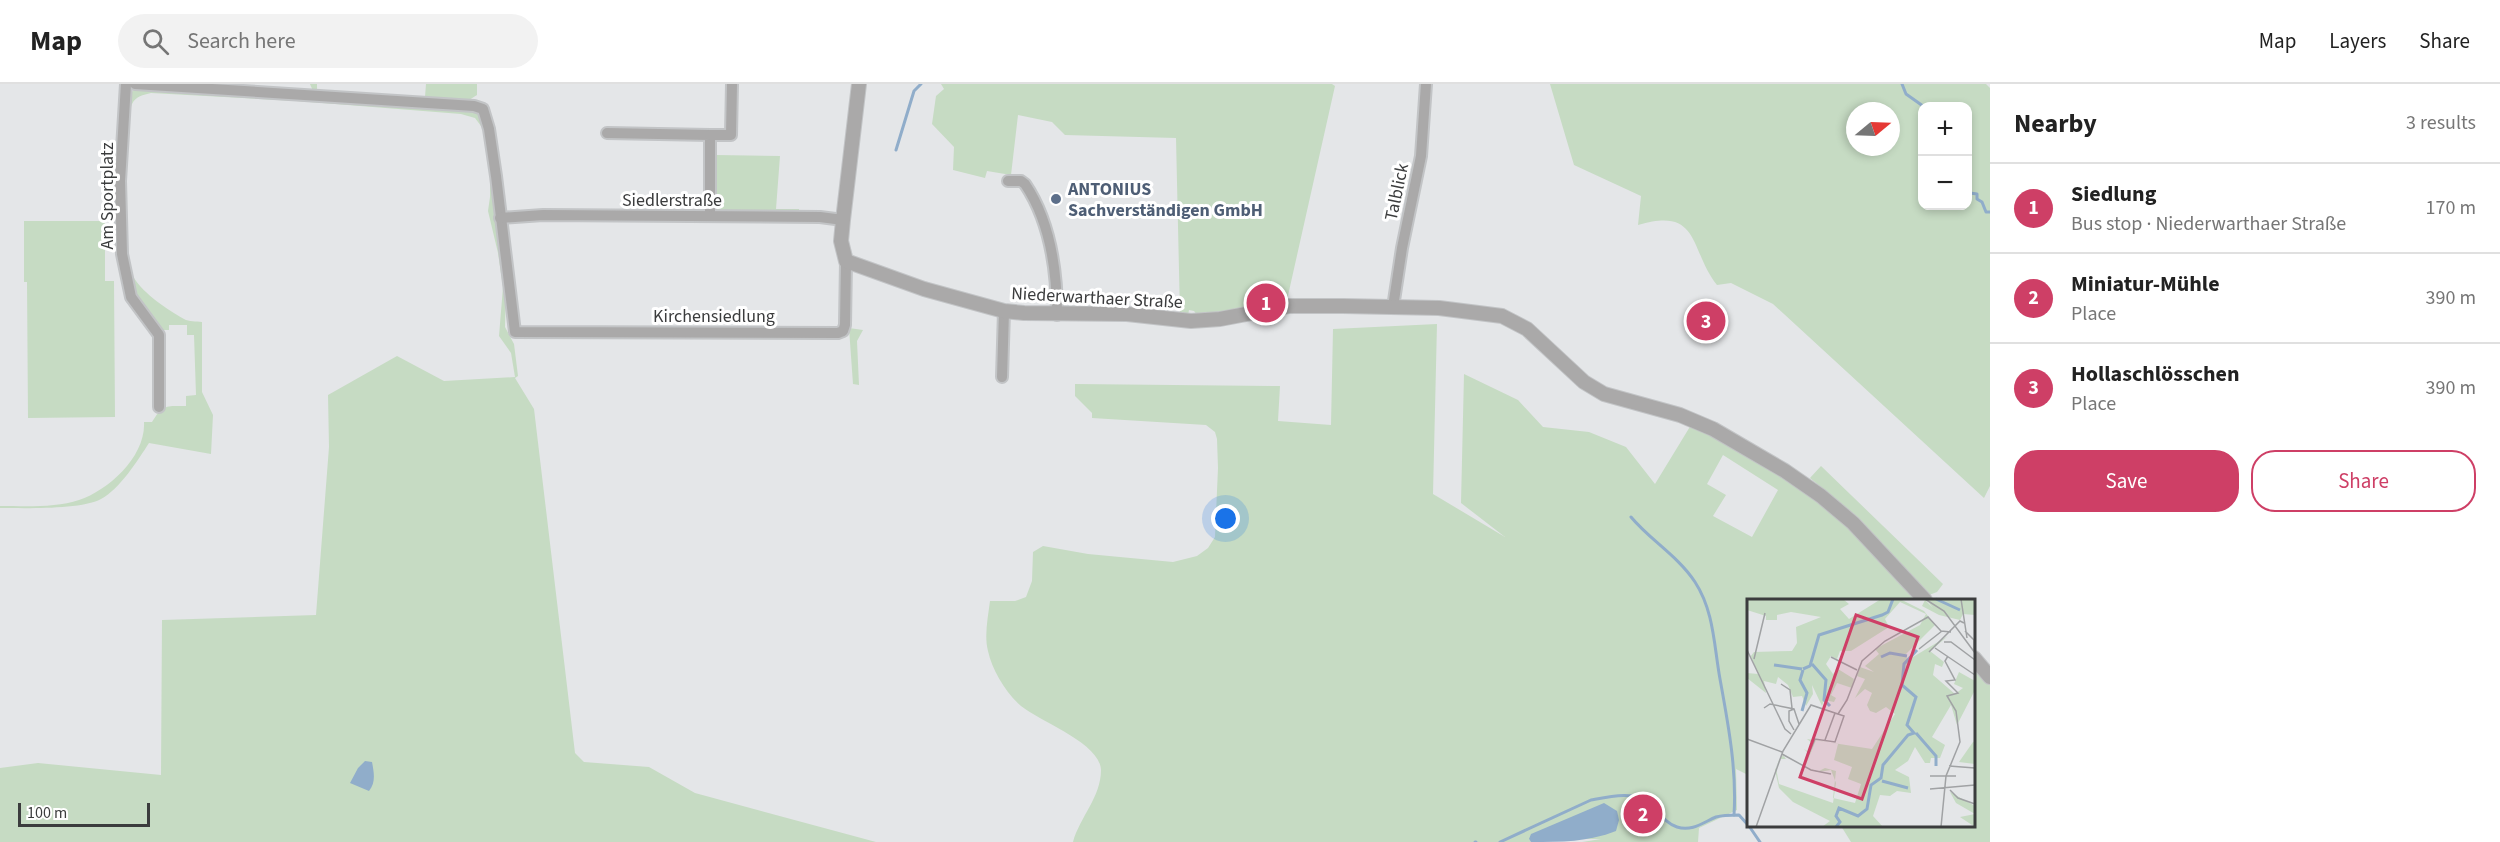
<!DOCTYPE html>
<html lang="en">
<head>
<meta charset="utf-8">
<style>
	:root { --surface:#fff; --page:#f2f2f2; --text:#222; --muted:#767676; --line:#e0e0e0; --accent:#ce3f66 }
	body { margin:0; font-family:"Source Sans 3",sans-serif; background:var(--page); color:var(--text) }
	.controls { position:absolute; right:18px; top:18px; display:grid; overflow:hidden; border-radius:12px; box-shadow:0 3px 9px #0003 }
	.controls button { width:54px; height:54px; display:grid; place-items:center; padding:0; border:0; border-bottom:2px solid var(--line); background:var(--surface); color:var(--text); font:30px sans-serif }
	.compass { position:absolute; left:1846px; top:18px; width:54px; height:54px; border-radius:50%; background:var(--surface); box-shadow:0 3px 9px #0003; rotate:71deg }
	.scale { position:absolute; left:18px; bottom:15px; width:132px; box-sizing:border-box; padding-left:6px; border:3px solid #3b3c3d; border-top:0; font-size:16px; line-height:21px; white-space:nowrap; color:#3b3c3d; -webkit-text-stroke:4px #fff; paint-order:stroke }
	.you { position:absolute; left:1226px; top:435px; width:21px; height:21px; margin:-15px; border:4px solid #fff; border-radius:50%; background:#1a73e8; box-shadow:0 0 0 9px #1a73e833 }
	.badge { display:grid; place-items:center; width:39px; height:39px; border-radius:50%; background:var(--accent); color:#fff; font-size:20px; font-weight:700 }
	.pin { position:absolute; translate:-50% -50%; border:3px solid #fff; box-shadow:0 2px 6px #0006 }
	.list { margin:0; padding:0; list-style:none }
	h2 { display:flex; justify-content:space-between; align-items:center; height:78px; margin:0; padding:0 24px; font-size:26px }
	h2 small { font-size:20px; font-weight:400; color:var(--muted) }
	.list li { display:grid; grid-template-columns:39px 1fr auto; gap:18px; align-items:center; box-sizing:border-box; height:90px; padding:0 24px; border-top:2px solid var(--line) }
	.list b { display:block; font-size:22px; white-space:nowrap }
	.list p { margin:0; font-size:20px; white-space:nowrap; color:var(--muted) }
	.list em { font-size:20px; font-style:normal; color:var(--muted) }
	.actions { display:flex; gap:12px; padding:18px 24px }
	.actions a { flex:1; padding:14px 0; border:2px solid var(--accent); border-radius:24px; text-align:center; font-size:21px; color:var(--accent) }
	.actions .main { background:var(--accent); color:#fff }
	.icon { flex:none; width:33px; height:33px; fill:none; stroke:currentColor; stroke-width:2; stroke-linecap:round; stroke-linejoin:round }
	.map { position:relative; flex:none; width:1990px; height:758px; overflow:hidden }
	header { display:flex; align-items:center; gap:36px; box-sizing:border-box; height:84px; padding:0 30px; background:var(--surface); border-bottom:2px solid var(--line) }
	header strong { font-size:28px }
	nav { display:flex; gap:33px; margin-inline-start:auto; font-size:21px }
	.search { width:420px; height:54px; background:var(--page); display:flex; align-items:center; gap:15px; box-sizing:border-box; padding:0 21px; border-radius:33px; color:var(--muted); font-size:22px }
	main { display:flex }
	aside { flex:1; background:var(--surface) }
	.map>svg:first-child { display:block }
	.green { fill:#c6dbc3; fill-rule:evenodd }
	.water { fill:#90adca }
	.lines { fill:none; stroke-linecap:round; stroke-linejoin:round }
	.stream { stroke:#90adca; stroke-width:3 }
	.minor-casing { stroke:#c2c4c6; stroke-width:14 }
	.tertiary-casing { stroke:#c2c4c6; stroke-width:16 }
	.minor { stroke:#aaa9a9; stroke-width:10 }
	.tertiary { stroke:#aaa9a9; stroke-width:14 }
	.service-dot { fill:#5c6f8a; stroke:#fff; stroke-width:2 }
	.labels { text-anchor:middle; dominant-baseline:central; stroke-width:6; stroke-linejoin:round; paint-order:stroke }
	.service-label { font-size:18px; font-weight:bold; fill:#4e5e75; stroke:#fff; text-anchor:start }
	.street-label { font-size:18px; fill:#3b3c3d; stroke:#fff }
	.inset-river { fill:none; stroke:#90adca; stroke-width:3 }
	.inset-road { fill:none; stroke:#a0a2a4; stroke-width:1.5 }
	.view { fill:#ce3f66; fill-opacity:0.15; stroke:#ce3f66; stroke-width:3 }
	.inset-edge { fill:none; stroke:#3b3c3d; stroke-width:3 }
</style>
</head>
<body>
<header>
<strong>Map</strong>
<div class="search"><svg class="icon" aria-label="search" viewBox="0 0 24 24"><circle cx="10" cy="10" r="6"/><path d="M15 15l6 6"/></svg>Search here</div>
<nav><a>Map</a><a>Layers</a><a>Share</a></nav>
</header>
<main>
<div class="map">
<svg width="1990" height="758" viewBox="0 0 1990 758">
	<rect width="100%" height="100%" fill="#e4e6e8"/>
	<!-- green -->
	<g class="green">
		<path d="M 310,0 L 317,0 L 317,6 L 425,13 L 426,0 L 477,0 L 477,11 L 469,16 L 425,15 L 313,7 Z"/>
		<path d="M 941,0 L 1332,0 L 1335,2 L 1287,216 L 1198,232 L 1194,227 L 1189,226 L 1188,231 L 1180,230 L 1176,54 L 1065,51 L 1052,38 L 1018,31 L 1011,91 L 987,87 L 985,94 L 953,86 L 954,63 L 932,40 L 936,12 L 944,5 Z"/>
		<path d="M 1550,0 L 1986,0 L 1990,4 L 1990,402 L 1984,414 L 1773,220 L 1731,199 L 1717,201 C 1689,166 1701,122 1638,141 L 1641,112 L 1574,81 ZM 1922,22 L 1968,22 L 1968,122 L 1922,122 ZM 1855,27 L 1891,27 L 1891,63 L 1855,63 Z"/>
		<path d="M 134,5 L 166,5 L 463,24 L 478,30 L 486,45 L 506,203 L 505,243 L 514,260 L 518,292 L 515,294 L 534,325 L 575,669 L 584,678 L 649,683 L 695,709 L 876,758 L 0,758 L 0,684 L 38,679 L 161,691 L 162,536 L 316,531 L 329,363 L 328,311 L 397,272 L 444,297 L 515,293 L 511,269 L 499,252 L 503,203 L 498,169 L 488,127 L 490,113 L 490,91 L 484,46 L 475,34 L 461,30 L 297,17 L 151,9 C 143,11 136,12 132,20 C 121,41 122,176 134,194 C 144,210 168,226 184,235 C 189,238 196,237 202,238 L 202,308 L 213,331 L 211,370 L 149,359 C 138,376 120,405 101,415 C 81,426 24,424 0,424 L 0,422 C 25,422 56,424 79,416 C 109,406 146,372 144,338 L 152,338 C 163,320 166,322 186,322 L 186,312 L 196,311 L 194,251 L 187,251 L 187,241 L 169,241 L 169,246 L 161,246 C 152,235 139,223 133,210 C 113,159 124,68 128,14 Z"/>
		<path d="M 716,71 L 780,72 L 776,125 L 799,125 L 799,129 L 770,129 L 770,126 L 759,126 L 759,130 L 717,129 L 715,108 Z"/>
		<path d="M 24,137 L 105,137 L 105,197 L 114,197 L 115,333 L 28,334 L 27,198 L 24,198 Z"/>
		<path d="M 1437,240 L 1433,410 L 1505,453 L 1461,419 L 1464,290 L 1518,316 L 1543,343 L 1589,348 L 1626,363 L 1655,400 L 1691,341 C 1744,367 1806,400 1848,442 C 1872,466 1894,492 1917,516 L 1748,516 L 1748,691 L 1736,685 L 1737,726 L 1699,744 L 1698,758 L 1582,758 L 1601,755 L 1529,755 L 1531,758 L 1073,758 C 1080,733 1101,713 1101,686 C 1100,659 1041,638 1021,622 C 1006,609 992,586 988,567 C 984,552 988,533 990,517 L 1015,517 L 1026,513 L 1032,497 L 1033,468 L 1043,462 L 1088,470 L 1173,478 L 1197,472 L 1208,464 L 1215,453 L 1218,384 L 1217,355 L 1215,348 L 1206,341 L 1092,334 L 1092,329 L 1075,312 L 1075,300 L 1280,302 L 1278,337 L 1331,341 L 1333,245 ZM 1723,371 L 1778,406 L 1752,453 L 1713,432 L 1726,411 L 1707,400 Z"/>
		<path d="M 849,244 L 863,246 L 857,257 L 859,301 L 853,300 Z"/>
		<path d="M 1821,382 L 1943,500 L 1937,508 L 1929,511 L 1859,434 L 1810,394 Z"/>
		<path d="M 1974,579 L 1990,597 L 1990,758 L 1851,758 L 1841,742 L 1974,742 Z"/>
	</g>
	<!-- water -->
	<g class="water">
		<path d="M 365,677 L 372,678 C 374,689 376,698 369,707 L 350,699 L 358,684 Z"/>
		<path d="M 1604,719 L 1617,727 L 1619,736 L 1616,747 C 1588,758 1561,758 1531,758 L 1529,755 L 1531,750 Z"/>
	</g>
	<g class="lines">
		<!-- stream -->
		<g class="stream">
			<path d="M 1902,0 L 1906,10 L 1923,22"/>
			<path d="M 896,66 L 914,7 L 921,0"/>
			<path d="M 1968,101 L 1970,109 L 1977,110 L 1977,115 L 1982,118 L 1986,128 L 1990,128"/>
			<path d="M 1631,433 C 1650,456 1678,472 1695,498 C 1714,527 1714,562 1720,595 C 1728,639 1737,686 1734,731"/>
			<path d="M 1749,742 L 1760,758"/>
			<path d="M 1475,758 L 1476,758"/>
			<path d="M 1500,758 L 1591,716 C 1607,713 1636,706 1649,719 C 1658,727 1665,739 1677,743 C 1692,748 1704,738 1716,733 C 1723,731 1732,731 1739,731 L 1748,741"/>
		</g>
		<defs>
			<g id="minor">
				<path d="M 126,0 L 120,97 L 122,170 L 131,213 L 159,251 L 159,323"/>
				<path d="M 135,0 L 474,22 L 483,25 L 489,45 L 496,92 L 515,248 L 838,249 L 843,247 L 845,241 L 846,177"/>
				<path d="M 607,49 L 710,51 L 710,132"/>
				<path d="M 710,51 L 731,51 L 732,0"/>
				<path d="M 1008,97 L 1021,97 L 1025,100 C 1050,137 1057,187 1057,231"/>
				<path d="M 500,134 L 543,131 L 820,133 L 843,136"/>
				<path d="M 1393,223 L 1402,164 L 1421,72 L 1426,0"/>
				<path d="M 1002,293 L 1004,227"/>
			</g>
			<g id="tertiary">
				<path d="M 859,0 L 843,136 L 841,157 L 846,177 L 924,205 L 1004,227 L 1024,229 L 1127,230 L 1191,237 L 1220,235 L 1289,222 L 1343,222 L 1439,224 L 1502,232 L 1527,245 L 1584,298 L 1604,310 L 1680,331 L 1713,345 L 1785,387 L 1821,412 L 1853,439 L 1925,516"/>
				<path d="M 1974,574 L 1990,593"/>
			</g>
		</defs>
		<!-- minor casing -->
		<use href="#minor" class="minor-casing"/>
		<!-- tertiary casing -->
		<use href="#tertiary" class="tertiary-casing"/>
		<!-- minor -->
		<use href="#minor" class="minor"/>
		<!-- tertiary -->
		<use href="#tertiary" class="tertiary"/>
	</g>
	<!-- markers -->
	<circle class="service-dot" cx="1056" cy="115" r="6"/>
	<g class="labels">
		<!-- service labels -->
		<g class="service-label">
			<text x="1068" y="105">ANTONIUS<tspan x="1068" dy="21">Sachverständigen GmbH</tspan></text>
		</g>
		<!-- street labels -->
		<g class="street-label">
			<text transform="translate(1397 108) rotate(-78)">Talblick</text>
			<text transform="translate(107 112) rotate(-90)">Am Sportplatz</text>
			<text x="672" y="116">Siedlerstraße</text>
			<text transform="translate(1097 214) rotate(3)">Niederwarthaer Straße</text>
			<text x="714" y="232">Kirchensiedlung</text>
		</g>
	</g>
	<!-- overview -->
	<g transform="translate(1747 515)">
		<rect width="228" height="228" fill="#e4e6e8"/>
		<path d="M 0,0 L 96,0 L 102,5 L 93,10 L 102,20 L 134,0 L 153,0 L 177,12 L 188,26 L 158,56 L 161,61 L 201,37 L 183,52 L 197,63 L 195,68 L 188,65 L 186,76 L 208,95 L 216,89 L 207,85 L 212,73 L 228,82 L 228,91 L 210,126 L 204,106 L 185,138 L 198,146 L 193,159 L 184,159 L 183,164 L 178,164 L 168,148 L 161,162 L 148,171 L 162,178 L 164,194 L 150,192 L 143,197 L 133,196 L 126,217 L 136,228 L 75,228 L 83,222 L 46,203 L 32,189 L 28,171 L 32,161 L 36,156 L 39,160 L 33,160 L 29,169 L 32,185 L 86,204 L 89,184 L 84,171 L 72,173 L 55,167 L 62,155 L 57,150 L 62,153 L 66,145 L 60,140 L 125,150 L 148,115 L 139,108 L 129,114 L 123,112 L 120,106 L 125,94 L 118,90 L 108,99 L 118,80 L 110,77 L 113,68 L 127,73 L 118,67 L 132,55 L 128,50 L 173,26 L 179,15 L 153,3 L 138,20 L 142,28 L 104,52 L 93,52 L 90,60 L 84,57 L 79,65 L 86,75 L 91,70 L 107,80 L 105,89 L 90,84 L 84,96 L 89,99 L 87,103 L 77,101 L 75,107 L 65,86 L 66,95 L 59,107 L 55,97 L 46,98 L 41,86 L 31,78 L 29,85 L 17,82 L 19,94 L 0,79 L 0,74 L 11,75 L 4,57 L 7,53 L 45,52 L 50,44 L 49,28 L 74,18 L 44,13 L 30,16 L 30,21 L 19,21 L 19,17 L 0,11 ZM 69,141 L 91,145 L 87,161 L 105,168 L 101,180 L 114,185 L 108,204 L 86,199 L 89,172 L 78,169 L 70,173 L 58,168 ZM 179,0 L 228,0 L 228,16 L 216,15 L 213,21 L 192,16 L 175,7 L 178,1 L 186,9 ZM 228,142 L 228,165 L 212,163 L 226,143 ZM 203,193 L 228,207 L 228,228 L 213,218 L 228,215 L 209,204 Z" fill="#c6dbc3" fill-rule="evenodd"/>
		<path class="inset-river" d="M 189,0 L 213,11M 134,58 L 143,54 L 160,57M 65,65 L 79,81 L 77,101 L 83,107M 27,66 L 55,70M 56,70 L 63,67 L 72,36 L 135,16 L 141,13 L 146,0M 55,112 L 60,94 L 53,81 L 56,71M 169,134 L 189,157 L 189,167M 135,182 L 161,189M 89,228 L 93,223 L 89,217 L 92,209 L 111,217 L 120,210 L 124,186 L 134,179 L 136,166 L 161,136 L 167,134 L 160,126 L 169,98 L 155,86 L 157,65 L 170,51"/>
		<path class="inset-road" d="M 178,0 L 197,12 L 228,54M 214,0 L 220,39M 218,32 L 227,41 L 227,52M 197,43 L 204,43 L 228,61M 188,49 L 228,76M 172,50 L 195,32M 0,51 L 38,130 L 44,135M 182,53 L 213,22 L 217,24M 84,58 L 110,71M 7,60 L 18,14M 34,85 L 43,91 L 45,109M 17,109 L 23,105 L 47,110 L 52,125M 47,131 L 42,122 L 42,112 L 47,110M 0,140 L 35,153M 78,141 L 88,114M 35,155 L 64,171 L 84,175M 202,167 L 228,169M 56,168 L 68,140 L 88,143 L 97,117 L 91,115M 183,177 L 209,177M 183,190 L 228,186M 203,191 L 211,199 L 228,205M 9,228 L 36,152 L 64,106 L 91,115 L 100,101 L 115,62 L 138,42 L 181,18 L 194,32 L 204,33M 194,228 L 199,177 L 213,143 L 209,112 L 200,97 L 211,94 L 199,82 L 208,81 L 198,62 L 201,57"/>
		<path class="view" d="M 109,16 L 171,38 L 115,200 L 53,178 Z"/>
		<rect width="228" height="228" class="inset-edge"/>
	</g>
</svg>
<div class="controls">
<button>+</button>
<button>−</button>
</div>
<svg class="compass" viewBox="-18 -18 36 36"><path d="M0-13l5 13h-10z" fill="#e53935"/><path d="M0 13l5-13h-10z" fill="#767676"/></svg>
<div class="scale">100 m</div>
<div class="you"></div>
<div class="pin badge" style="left:1266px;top:219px">1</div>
<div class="pin badge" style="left:1643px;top:730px">2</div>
<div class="pin badge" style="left:1706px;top:237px">3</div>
</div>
<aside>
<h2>Nearby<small>3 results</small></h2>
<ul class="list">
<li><span class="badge">1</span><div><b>Siedlung</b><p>Bus stop · Niederwarthaer Straße</p></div><em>170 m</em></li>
<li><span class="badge">2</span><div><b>Miniatur-Mühle</b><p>Place</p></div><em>390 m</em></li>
<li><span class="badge">3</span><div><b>Hollaschlösschen</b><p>Place</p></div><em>390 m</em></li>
</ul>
<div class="actions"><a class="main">Save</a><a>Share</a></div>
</aside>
</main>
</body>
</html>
